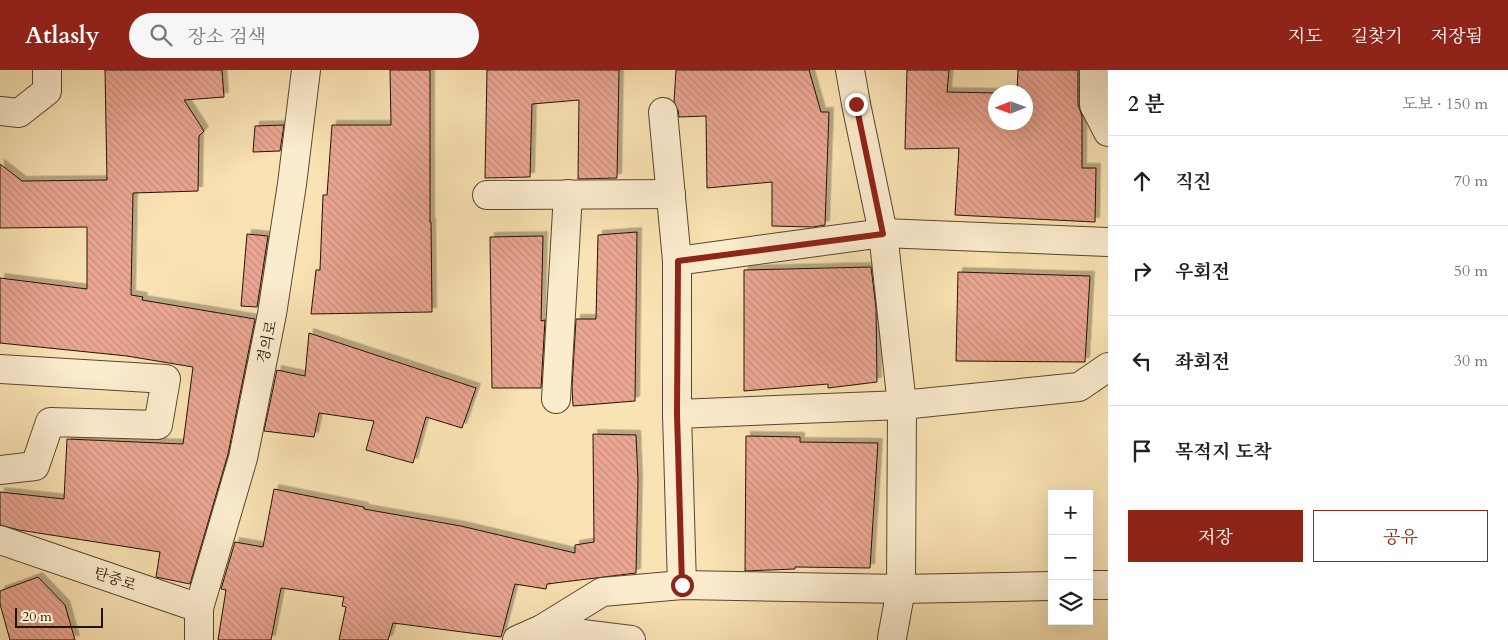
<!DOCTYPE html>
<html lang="ko">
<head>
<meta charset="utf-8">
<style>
	:root { --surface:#fff; --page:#f6f6f6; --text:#222; --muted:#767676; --line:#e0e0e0; --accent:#8f2418 }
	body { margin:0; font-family:Cardo,"Noto Serif KR",serif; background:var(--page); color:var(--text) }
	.controls { position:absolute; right:15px; bottom:15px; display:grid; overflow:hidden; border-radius:0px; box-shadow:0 5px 20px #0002 }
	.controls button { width:45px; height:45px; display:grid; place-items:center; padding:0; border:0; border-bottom:1px solid var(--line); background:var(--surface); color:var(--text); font:25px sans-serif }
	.compass { position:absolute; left:988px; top:15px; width:45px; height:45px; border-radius:50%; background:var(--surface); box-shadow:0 5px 20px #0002; rotate:269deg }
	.scale { position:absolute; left:15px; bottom:12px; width:88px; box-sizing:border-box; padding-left:5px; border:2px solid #241205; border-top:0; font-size:14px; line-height:18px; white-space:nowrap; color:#241205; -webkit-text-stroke:4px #fbecce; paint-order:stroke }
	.stop { position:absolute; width:15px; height:15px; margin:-11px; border:4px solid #8f2418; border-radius:50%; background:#fff }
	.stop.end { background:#8f2418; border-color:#fff; box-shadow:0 1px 5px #0008 }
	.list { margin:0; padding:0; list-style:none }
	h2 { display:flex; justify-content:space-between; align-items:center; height:65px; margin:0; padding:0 20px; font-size:21px }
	h2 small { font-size:16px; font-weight:400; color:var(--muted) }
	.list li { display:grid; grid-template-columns:32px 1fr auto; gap:15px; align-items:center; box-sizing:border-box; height:90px; padding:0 20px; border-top:1px solid var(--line) }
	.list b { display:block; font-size:19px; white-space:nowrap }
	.list em { font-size:16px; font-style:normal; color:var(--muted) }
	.actions { display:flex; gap:10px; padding:15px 20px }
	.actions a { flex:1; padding:11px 0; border:1px solid var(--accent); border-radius:0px; text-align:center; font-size:18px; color:var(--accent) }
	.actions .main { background:var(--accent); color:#fff }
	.icon { flex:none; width:28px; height:28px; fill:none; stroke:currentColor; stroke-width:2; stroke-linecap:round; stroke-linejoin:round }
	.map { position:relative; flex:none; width:1108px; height:570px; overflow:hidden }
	header { display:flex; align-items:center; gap:30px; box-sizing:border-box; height:70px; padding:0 25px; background:var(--accent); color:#fff }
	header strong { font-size:24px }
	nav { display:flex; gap:28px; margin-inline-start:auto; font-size:18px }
	.search { width:350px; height:45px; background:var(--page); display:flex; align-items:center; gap:12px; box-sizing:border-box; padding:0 18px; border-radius:28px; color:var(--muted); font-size:19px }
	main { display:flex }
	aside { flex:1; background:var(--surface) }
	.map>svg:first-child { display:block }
	.building { fill:url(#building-back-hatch); stroke:#241205; filter:url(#shadow) }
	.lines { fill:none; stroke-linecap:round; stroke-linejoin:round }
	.minor-casing { stroke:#594630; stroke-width:30 }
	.minor { stroke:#fbecce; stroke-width:28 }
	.route { stroke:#8f2418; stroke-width:6 }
	.labels { text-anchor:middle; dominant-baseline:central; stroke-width:4.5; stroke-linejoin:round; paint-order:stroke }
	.street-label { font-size:15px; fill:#241205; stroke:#fbecce }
</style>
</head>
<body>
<header>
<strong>Atlasly</strong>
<div class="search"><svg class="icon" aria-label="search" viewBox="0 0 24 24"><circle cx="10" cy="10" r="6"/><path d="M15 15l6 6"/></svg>장소 검색</div>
<nav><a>지도</a><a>길찾기</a><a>저장됨</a></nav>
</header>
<main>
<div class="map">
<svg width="1108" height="570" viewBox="0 0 1108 570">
	<defs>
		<pattern id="building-back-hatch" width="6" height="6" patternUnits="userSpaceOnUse" patternTransform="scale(1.25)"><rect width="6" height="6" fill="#eaa692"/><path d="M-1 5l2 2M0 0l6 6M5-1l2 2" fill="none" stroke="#c98e7c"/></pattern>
		<filter id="shadow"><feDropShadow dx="4.5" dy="-4.5" stdDeviation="0" flood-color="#0004"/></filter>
	</defs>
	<rect width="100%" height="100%" fill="#f9e2b3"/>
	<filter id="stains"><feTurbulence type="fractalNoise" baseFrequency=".004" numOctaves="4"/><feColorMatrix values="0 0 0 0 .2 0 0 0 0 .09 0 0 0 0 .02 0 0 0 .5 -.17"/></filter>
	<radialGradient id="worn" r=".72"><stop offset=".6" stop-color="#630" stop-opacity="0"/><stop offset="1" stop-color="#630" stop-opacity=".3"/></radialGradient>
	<!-- building -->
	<g class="building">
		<path d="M 105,0 L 222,0 L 224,27 L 184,30 L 204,61 L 199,66 L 198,121 L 133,123 L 131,225 L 143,227 L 142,230 L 255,249 L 228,384 L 190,514 L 156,507 L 160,482 L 19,460 L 0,455 L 0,422 L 64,429 L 67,369 L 183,374 L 193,297 L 127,286 L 0,273 L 0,208 L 87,219 L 87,157 L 0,158 L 0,94 L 22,111 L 107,110 Z"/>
		<path d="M 390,0 L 430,0 L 430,152 L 431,152 L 432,242 L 311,244 L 316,200 L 320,200 L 323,125 L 327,125 L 332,55 L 391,55 Z"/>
		<path d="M 487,0 L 619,0 L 617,108 L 578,109 L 579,30 L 532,34 L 530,107 L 485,108 Z"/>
		<path d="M 676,0 L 809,0 L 821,42 L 829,42 L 825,155 L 813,157 L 772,156 L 772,112 L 707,118 L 706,46 L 679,47 L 678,40 L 674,32 Z"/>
		<path d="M 907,0 L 949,0 L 947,22 L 996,23 L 996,52 L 1026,52 L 1026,22 L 1017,22 L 1018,0 L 1078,0 L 1078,35 L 1082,46 L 1082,98 L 1096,98 L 1095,152 L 955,145 L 959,78 L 905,79 Z"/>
		<path d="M 284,55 L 280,81 L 253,82 L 255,56 Z"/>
		<path d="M 637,162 L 635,331 L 573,336 L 572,317 L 576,249 L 596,249 L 598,165 Z"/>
		<path d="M 247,164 L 268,166 L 257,237 L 241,236 Z"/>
		<path d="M 543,166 L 541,251 L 545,250 L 541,318 L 492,318 L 490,167 Z"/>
		<path d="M 871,197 L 876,238 L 877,312 L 828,318 L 828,314 L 744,321 L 744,200 Z"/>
		<path d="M 958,202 L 1090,206 L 1085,292 L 956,291 Z"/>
		<path d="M 309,263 L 476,318 L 462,358 L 426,347 L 413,393 L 366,380 L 374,351 L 319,343 L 314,367 L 264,361 L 277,300 L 305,306 Z"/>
		<path d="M 593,364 L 636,365 L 638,409 L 636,503 L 547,514 L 546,519 L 515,514 L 501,567 L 393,553 L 388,570 L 339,570 L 346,537 L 342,536 L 344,527 L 281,518 L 271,570 L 218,570 L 226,520 L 221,519 L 235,472 L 263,477 L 274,419 L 364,437 L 364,439 L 461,456 L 575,483 L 575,475 L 594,472 Z"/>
		<path d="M 746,366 L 800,367 L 800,372 L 878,373 L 870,498 L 795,497 L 795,499 L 745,501 Z"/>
		<path d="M 38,507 L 65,535 L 75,570 L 10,570 L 0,534 L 0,521 Z"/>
	</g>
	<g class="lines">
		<defs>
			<g id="minor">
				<path d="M 850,0 L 856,34 L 883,163 L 902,335 L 901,519 L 892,568"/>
				<path d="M 1094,0 L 1094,35 L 1108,62"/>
				<path d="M 0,41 L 19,43 L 47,21 L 47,0"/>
				<path d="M 663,42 L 677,191 L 677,344 L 682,515"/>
				<path d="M 487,125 L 671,124"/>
				<path d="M 677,191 L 883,163 L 1108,172"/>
				<path d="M 0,299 L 166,309 L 158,355 L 50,352 L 35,396 L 0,400"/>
				<path d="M 556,329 L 568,124"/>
				<path d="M 677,344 L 902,335 L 1079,317 L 1108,297"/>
				<path d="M 0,470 L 199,538 L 199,570"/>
				<path d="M 1089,515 L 1108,515"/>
				<path d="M 199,538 L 243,388 L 272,244 L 292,114 L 306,0"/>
				<path d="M 542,559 L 602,522 L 682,515 L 901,519 L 1052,516"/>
				<path d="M 517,570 L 542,559 L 631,570"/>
			</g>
		</defs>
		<!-- minor casing -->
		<use href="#minor" class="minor-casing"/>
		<!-- minor -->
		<use href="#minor" class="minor"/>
	</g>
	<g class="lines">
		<!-- route -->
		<path class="route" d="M 682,515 L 677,344 L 678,191 L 883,164 L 856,34"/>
	</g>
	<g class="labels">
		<!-- street labels -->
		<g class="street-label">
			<text transform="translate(267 272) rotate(-78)">경의로</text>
			<text transform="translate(115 509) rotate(19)">탄중로</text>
		</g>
	</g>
	<rect width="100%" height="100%" filter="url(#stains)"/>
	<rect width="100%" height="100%" fill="url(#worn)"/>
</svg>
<div class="controls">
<button>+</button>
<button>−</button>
<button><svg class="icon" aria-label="layers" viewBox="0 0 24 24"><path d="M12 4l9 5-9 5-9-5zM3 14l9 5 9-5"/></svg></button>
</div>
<svg class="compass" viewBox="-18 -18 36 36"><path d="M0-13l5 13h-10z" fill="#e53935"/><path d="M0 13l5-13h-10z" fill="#767676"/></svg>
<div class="scale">20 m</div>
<div class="stop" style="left:682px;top:515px"></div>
<div class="stop end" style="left:856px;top:34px"></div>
</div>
<aside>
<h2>2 분<small>도보 · 150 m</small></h2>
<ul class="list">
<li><svg class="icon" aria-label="ahead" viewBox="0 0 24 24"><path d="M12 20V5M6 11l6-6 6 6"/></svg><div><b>직진</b></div><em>70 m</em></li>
<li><svg class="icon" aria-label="right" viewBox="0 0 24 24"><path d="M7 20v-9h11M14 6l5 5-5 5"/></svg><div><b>우회전</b></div><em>50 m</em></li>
<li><svg class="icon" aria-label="left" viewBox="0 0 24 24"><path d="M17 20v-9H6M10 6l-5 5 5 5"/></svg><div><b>좌회전</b></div><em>30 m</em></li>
<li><svg class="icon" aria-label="arrive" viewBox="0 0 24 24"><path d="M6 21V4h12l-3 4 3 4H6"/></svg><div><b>목적지 도착</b></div></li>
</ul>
<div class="actions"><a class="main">저장</a><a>공유</a></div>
</aside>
</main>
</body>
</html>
